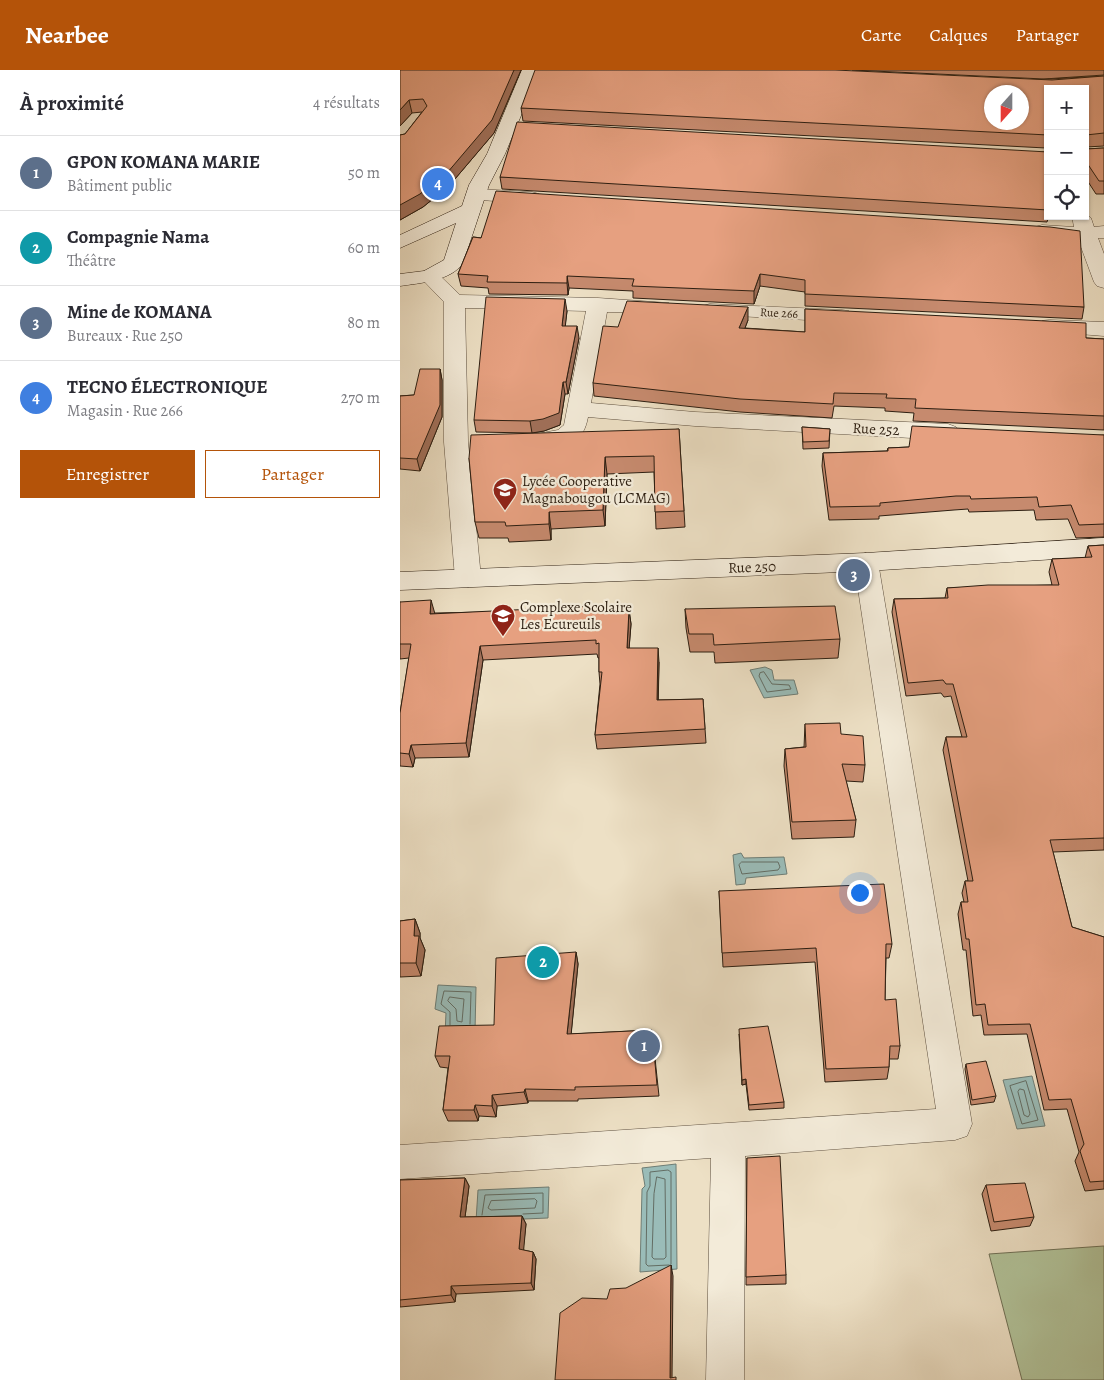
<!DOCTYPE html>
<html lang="fr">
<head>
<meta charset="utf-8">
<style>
	:root { --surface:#fff; --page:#f7f7f7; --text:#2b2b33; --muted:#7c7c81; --line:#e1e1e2; --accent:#b45309 }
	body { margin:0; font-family:Alegreya,serif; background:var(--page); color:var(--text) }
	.controls { position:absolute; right:15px; top:15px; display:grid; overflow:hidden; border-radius:0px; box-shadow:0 1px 4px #0004 }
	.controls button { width:45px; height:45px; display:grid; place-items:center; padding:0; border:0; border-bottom:1px solid var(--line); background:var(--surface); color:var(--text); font:25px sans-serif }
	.compass { position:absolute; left:584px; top:15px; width:45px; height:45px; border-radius:50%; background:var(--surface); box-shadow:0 1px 4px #0004; rotate:201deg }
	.you { position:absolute; left:459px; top:822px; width:18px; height:18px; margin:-12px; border:4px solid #fff; border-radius:50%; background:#1a73e8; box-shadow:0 0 0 8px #1a73e833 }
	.badge { display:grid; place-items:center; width:32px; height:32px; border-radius:50%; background:var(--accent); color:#fff; font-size:16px; font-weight:700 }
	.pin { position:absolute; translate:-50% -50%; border:2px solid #fff; box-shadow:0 1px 5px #0006 }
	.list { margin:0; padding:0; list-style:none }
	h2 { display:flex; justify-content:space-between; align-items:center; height:65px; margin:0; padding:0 20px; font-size:21px }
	h2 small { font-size:16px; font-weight:400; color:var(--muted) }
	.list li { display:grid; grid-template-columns:32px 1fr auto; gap:15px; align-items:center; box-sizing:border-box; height:75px; padding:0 20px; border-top:1px solid var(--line) }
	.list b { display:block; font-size:19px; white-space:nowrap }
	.list p { margin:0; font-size:16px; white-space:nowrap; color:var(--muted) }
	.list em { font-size:16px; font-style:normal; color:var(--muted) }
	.actions { display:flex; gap:10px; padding:15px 20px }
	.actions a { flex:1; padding:11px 0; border:1px solid var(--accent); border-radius:0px; text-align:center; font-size:18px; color:var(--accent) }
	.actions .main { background:var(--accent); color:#fff }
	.icon { flex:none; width:28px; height:28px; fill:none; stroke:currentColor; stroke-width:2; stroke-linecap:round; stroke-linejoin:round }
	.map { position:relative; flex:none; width:704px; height:1310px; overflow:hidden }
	header { display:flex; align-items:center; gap:30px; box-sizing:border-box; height:70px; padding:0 25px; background:var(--accent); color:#fff }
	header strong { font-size:24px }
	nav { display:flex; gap:28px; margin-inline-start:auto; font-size:18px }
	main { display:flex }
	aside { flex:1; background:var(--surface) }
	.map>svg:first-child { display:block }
	.green { fill:#b2c39a; stroke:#6f7056 }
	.water { fill:#9abcb8; stroke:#6e7d75 }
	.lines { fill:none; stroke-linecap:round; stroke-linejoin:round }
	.shore { stroke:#636d64; stroke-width:1 }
	.street-casing { stroke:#5c4e3e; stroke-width:1 }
	.secondary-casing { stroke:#2c1e11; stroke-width:1 }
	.street { fill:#f3ebd9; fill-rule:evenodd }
	.secondary { fill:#f3ebd9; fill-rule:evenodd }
	.wall { fill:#c68a6e; stroke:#2c1e11 }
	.shaded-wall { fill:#a1705a; stroke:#2c1e11 }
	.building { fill:#e6a080; stroke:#2c1e11; fill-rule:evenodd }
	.labels { text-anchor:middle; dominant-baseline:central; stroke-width:4.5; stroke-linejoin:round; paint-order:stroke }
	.far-street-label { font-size:12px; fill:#2c1e11; stroke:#f3ebd9 }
	.street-label { font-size:15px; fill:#2c1e11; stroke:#f3ebd9 }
	.poi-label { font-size:15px; fill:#2c1e11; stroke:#f3ebd9; text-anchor:start }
</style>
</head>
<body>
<header>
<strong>Nearbee</strong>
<nav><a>Carte</a><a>Calques</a><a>Partager</a></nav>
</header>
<main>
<aside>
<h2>À proximité<small>4 résultats</small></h2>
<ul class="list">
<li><span class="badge" style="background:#5c6f8a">1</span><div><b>GPON KOMANA MARIE</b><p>Bâtiment public</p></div><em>50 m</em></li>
<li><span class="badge" style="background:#0f9aa8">2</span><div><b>Compagnie Nama</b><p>Théâtre</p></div><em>60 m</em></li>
<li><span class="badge" style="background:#5c6f8a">3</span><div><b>Mine de KOMANA</b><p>Bureaux · Rue 250</p></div><em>80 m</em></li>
<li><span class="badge" style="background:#3f7fe0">4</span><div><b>TECNO ÉLECTRONIQUE</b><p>Magasin · Rue 266</p></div><em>270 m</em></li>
</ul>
<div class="actions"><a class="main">Enregistrer</a><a>Partager</a></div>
</aside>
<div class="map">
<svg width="704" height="1310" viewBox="0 0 704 1310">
	<rect width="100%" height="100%" fill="#ede0c5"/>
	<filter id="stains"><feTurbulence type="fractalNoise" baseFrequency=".004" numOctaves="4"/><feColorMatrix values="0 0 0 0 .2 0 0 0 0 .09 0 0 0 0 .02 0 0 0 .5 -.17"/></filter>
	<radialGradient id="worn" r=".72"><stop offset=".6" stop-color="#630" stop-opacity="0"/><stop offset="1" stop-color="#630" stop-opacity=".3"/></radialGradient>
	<!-- green -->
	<path class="green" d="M 704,1176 L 704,1310 L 622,1310 L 589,1184 Z"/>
	<!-- water -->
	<g class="water">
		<path d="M 365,597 L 372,600 L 374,610 L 394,610 L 398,624 L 364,628 L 350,600 Z"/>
		<path d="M 341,783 L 344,788 L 384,787 L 387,804 L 346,808 L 345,814 L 336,815 L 333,785 Z"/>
		<path d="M 38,915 L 76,917 L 75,962 L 45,964 L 46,943 L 35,939 Z"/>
		<path d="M 632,1006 L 645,1056 L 617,1059 L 603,1010 Z"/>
		<path d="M 276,1094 L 277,1199 L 240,1202 L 242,1119 L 245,1116 L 242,1098 Z"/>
		<path d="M 149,1117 L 148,1148 L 76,1151 L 78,1120 Z"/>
	</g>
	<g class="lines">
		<!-- shore -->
		<g class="shore">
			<path d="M 364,602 L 372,614 L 389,615 L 391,619 L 367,622 L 359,606 L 360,603 Z"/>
			<path d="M 342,792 L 378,792 L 380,797 L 378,800 L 342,804 L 339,795 Z"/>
			<path d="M 50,927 L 64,929 L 62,952 L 57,951 L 56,939 L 48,931 Z"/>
			<path d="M 50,955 L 50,942 L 41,934 L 44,921 L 71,922 L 70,954"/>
			<path d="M 626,1011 L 638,1050 L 622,1054 L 610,1016 Z"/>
			<path d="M 620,1019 L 624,1020 L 630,1044 L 628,1047 L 624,1045 L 618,1022 Z"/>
			<path d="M 257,1107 L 265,1109 L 266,1187 L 264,1189 L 254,1189 L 252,1187 L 254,1124 Z"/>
			<path d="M 135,1129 L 137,1131 L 135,1138 L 91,1140 L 88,1138 L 91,1131 Z"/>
			<path d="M 82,1145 L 85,1125 L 143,1123 L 143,1143 L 123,1144"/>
			<path d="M 269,1195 L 248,1196 L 246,1194 L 247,1122 L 250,1116 L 250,1102 L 268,1100 L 271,1102 L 271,1194"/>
		</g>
		<defs>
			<g id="street">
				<path d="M 76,119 L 132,122 L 139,124 L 142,128 L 139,132 L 132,134 L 69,129 L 66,125 L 69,121 Z"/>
				<path d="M 685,143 L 691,148 L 694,157 L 704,156 L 704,168 L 698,168 L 704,184 L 704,218 L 697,216 L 694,212 L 678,169 L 635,165 L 632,161 L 635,157 L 642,155 L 674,157 L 672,146 L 685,146 Z"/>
				<path d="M 29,200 L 36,202 L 60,225 L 198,228 L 269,233 L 272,237 L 269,241 L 262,243 L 207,242 L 191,333 L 295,342 L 548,354 L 556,357 L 559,362 L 556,367 L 548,370 L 295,356 L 188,347 C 184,370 172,374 150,376 C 141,378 135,379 126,376 L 122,371 L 126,366 L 158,360 L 164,355 L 186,241 L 65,238 L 68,372 L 81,508 L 77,514 L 68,517 L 59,514 L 55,508 L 44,372 L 44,232 L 19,206 L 22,202 Z"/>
				<path d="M 310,234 L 442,240 L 449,241 L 453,246 L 449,251 L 442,252 L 303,244 L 299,240 L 303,236 Z"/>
				<path d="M 650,250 L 704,252 L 704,266 L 642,261 L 639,256 L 642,251 Z"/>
				<path d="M 466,483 L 475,486 L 478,492 L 572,1054 L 567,1066 L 555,1070 L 345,1086 L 344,1310 L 306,1310 L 311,1088 L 0,1109 L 0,1075 L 536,1039 L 454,492 L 457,486 Z"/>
			</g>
			<g id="secondary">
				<path d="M 122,0 L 140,0 L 105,84 L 89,115 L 63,193 C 51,211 20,213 0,216 L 0,204 L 24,201 L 44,190 L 56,153 L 0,178 L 0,165 L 62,136 L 69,115 L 87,84 Z"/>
				<path d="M 704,468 L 704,486 L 466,501 L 0,520 L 0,502 L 466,483 Z"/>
			</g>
		</defs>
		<!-- street casing -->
		<use href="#street" class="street-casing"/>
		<!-- secondary casing -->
		<use href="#secondary" class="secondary-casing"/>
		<!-- street -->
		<use href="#street" class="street"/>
		<!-- secondary -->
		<use href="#secondary" class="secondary"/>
	</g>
	<!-- wall -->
	<g class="wall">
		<path d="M 0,0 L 121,0 L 94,63 L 49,116 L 23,137 L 0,150 L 0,65 L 5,64 L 22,42 L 12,43 L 0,56 Z"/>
		<path d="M 452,0 L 704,0 L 704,5 L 644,9 Z"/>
		<path d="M 704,6 L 704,76 L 686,77 L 686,79 L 704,78 L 704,124 L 696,124 L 685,107 L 685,19 L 648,19 L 648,66 L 646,78 L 123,51 L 121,38 Z"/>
		<path d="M 648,82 L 648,146 L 649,146 L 647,152 L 102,119 L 100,107 Z"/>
		<path d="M 73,167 L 684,237 L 682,249 L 405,236 L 405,222 L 360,216 L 354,234 L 233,228 L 233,221 L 169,218 L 168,225 L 89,224 L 88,218 L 61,216 L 58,204 Z"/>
		<path d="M 405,239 L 686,268 L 704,269 L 704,360 L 513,351 L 514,343 L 485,341 L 485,338 L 434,336 L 432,348 L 340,342 L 194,326 L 193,313 L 218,257 L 348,250 L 345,258 L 405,262 Z"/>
		<path d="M 167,241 L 165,256 L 179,268 L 168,324 L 165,324 L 160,355 L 144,361 L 132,363 L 76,362 L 74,350 Z"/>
		<path d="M 40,299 L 42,310 L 42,347 L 20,401 L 0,399 L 0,326 L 14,325 Z"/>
		<path d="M 402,357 L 430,359 L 429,378 L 403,379 Z"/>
		<path d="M 279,359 L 285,457 L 256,459 L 254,402 L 207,404 L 205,456 L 151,459 L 151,470 L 109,472 L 108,468 L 79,468 L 75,452 L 69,388 Z"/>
		<path d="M 704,365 L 704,467 L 676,468 L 668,449 L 636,450 L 634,440 L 569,442 L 568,439 L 554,440 L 479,446 L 479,449 L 429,450 L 422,396 L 423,383 L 487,381 L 488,378 L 509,377 Z"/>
		<path d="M 704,475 L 704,780 L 653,782 L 672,857 L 704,867 L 704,1119 L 685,1121 L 675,1091 L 679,1082 L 667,1039 L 644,1040 L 627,964 L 584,965 L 581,945 L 573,946 L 566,880 L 563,880 L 558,844 L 561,832 L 564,832 L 562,823 L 565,811 L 568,811 L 543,680 L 546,667 L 562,667 L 551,626 L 544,627 L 541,623 L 506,626 L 492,542 L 494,529 L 545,528 L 547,518 L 652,515 L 649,502 L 652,489 L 685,488 L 688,476 Z"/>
		<path d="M 0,532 L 35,543 L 198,540 L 229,540 L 231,554 L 229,578 L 259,592 L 258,630 L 303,629 L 306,673 L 197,679 L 195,665 L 200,614 L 199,602 L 199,588 L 198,588 L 197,584 L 83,590 L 69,687 L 15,688 L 13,697 L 0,696 L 0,643 L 9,588 L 0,589 Z"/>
		<path d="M 285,539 L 440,569 L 438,588 L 315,593 L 314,582 L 290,582 L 286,558 Z"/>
		<path d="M 405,654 L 441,664 L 465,695 L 463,712 L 446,711 L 456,750 L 454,767 L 392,769 L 384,696 L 385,679 L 404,677 Z"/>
		<path d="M 319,821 L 492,874 L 489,888 L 486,888 L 485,930 L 500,976 L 498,989 L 489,989 L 489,997 L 487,1009 L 425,1012 L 415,892 L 323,897 Z"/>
		<path d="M 15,849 L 20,863 L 20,868 L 25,880 L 21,906 L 0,907 L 0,851 Z"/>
		<path d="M 176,882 L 178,894 L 171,964 L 252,960 L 259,1026 L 178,1029 L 178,1031 L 128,1031 L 128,1033 L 97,1036 L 96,1047 L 79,1046 L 78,1051 L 48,1051 L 43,1040 L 48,998 L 40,997 L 35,986 L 94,955 Z"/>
		<path d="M 339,964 L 384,1032 L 384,1038 L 349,1040 L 346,1014 L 342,1015 Z"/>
		<path d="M 566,994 L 596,1026 L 594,1032 L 571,1035 L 565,999 Z"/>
		<path d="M 347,1088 L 386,1205 L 386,1214 L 346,1215 Z"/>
		<path d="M 65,1108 L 69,1116 L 65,1147 L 122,1146 L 126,1154 L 123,1180 L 133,1182 L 136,1189 L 134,1220 L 56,1224 L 55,1232 L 0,1237 L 0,1110 Z"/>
		<path d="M 586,1115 L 634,1147 L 630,1156 L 591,1161 L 582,1124 Z"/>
	</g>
	<!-- shaded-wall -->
	<g class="shaded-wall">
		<path d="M 114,0 L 121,0 L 94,63 L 49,116 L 23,137 L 0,150 L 0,135 Z"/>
		<path d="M 9,30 L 12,43 L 0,56 L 0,40 Z"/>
		<path d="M 360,204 L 360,216 L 354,234 L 354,221 Z"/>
		<path d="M 167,206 L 169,218 L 168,225 L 167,213 Z"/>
		<path d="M 165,229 L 167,241 L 164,268 L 162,256 Z"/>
		<path d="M 348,237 L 348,250 L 340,271 L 339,258 Z"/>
		<path d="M 177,256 L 179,268 L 168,324 L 166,312 Z"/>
		<path d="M 40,299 L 42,310 L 42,347 L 20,401 L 17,389 Z"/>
		<path d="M 163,312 L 165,324 L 160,355 L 144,361 L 132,363 L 130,351 Z"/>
		<path d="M 205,387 L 207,404 L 205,456 L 203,440 Z"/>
		<path d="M 149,442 L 151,459 L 151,470 L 149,454 Z"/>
		<path d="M 31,530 L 35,544 L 30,544 Z"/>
		<path d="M 229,540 L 231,554 L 228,592 L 227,578 Z"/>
		<path d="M 80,576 L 83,590 L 69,687 L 66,673 Z"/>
		<path d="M 258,578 L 259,592 L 258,644 L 257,630 Z"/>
		<path d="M 11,675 L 15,688 L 13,697 L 9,684 Z"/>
		<path d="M 15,849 L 20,863 L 20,868 L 25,880 L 21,906 L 16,893 L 14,866 Z"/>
		<path d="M 176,882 L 178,894 L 170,976 L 167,964 Z"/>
		<path d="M 346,1009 L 346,1014 L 342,1015 L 342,1010 Z"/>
		<path d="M 125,1019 L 128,1031 L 128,1033 L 124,1022 Z"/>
		<path d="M 92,1025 L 97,1036 L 96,1047 L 92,1036 Z"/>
		<path d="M 75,1035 L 79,1046 L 78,1051 L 74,1040 Z"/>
		<path d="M 65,1108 L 69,1116 L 64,1155 L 60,1147 Z"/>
		<path d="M 122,1146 L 126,1154 L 123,1187 L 119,1179 Z"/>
		<path d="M 133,1182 L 136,1189 L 134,1220 L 131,1213 Z"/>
		<path d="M 271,1195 L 273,1206 L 272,1310 L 270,1308 Z"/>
		<path d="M 51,1216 L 56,1224 L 55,1232 L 51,1225 Z"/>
	</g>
	<!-- building -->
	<g class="building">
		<path d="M 0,0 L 114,0 L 92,50 L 47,103 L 20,124 L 0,135 L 0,65 L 5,64 L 27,36 L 23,29 L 9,30 L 0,40 Z"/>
		<path d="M 135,0 L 435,0 L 652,10 L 704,6 L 704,63 L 686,65 L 686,79 L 704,78 L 704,111 L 699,111 L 685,90 L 685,19 L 648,19 L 648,33 L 647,32 L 648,65 L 121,38 ZM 592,22 L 622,22 L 622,52 L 592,52 Z"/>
		<path d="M 117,52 L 648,82 L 648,140 L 100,107 Z"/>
		<path d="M 96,121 L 650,157 L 680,161 L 684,237 L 405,224 L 405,210 L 360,204 L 354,221 L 232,216 L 234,209 L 167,206 L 167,213 L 87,212 L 88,206 L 58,204 L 73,167 L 81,168 Z"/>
		<path d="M 86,227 L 165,229 L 162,256 L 177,256 L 166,312 L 163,312 L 159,343 L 143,349 L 130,351 L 74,350 Z"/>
		<path d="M 227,231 L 348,237 L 339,258 L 405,262 L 405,239 L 686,253 L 686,268 L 704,269 L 704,346 L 515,338 L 516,329 L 486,328 L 487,324 L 434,323 L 433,334 L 340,329 L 193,313 L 203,256 L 218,257 Z"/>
		<path d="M 20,299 L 40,299 L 40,335 L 17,389 L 0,388 L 0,326 L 14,325 Z"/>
		<path d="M 512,356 L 704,365 L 704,454 L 679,455 L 671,435 L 639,437 L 637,427 L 571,429 L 570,426 L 556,426 L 480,433 L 480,436 L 430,437 L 423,383 L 488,381 L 488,378 L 509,377 Z"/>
		<path d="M 402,357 L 430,359 L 429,371 L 403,372 Z"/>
		<path d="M 279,359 L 284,441 L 255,442 L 254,386 L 205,387 L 203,440 L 149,442 L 149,454 L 106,456 L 105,452 L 75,452 L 69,388 L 71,365 Z"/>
		<path d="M 704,475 L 704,768 L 650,770 L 672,857 L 704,867 L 704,1111 L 690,1112 L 680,1081 L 684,1074 L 671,1029 L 649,1030 L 630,954 L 588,955 L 585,934 L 576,935 L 569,869 L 566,869 L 561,832 L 568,832 L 565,811 L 573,811 L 546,667 L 567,667 L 553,614 L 546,614 L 543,610 L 508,613 L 494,529 L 548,528 L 547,518 L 588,515 L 659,515 L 652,489 L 692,487 L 688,476 Z"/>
		<path d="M 31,530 L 30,544 L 197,536 L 197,540 L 229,540 L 227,578 L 258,578 L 257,630 L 303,629 L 305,659 L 195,665 L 202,602 L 199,602 L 199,573 L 196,574 L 196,570 L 80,576 L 66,673 L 11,675 L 9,684 L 0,683 L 0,643 L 11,574 L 0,574 L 0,532 Z"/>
		<path d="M 435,536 L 440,569 L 314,575 L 313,564 L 289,564 L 285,539 Z"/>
		<path d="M 440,653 L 441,664 L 463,666 L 465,695 L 442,694 L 456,750 L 392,752 L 385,679 L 406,677 L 405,654 Z"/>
		<path d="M 484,814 L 492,874 L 486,874 L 485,930 L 496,929 L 500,976 L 490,976 L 489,997 L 426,999 L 416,878 L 322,883 L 319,821 Z"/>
		<path d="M 15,849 L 14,866 L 19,866 L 16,893 L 0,893 L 0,851 Z"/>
		<path d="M 176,882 L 167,964 L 252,960 L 257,1015 L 175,1017 L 175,1020 L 125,1019 L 124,1022 L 92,1025 L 92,1036 L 75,1035 L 74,1040 L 43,1040 L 50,986 L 35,986 L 39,956 L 94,955 L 96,888 Z"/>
		<path d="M 368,956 L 384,1032 L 349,1035 L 346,1009 L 342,1010 L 339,959 Z"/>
		<path d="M 586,991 L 596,1026 L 572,1030 L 566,994 Z"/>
		<path d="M 380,1086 L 386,1205 L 346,1207 L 347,1088 Z"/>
		<path d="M 65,1108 L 60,1147 L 122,1146 L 119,1179 L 133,1182 L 131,1213 L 51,1216 L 51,1225 L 0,1230 L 0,1110 Z"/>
		<path d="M 625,1113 L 634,1147 L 594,1152 L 586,1115 Z"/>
		<path d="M 271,1195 L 270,1308 L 276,1307 L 276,1310 L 155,1310 L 160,1243 L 182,1228 L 207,1229 L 210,1219 L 226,1218 Z"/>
	</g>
	<!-- icons -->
	<defs>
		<symbol id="school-pin" viewBox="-11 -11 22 30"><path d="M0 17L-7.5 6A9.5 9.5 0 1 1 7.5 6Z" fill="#8f2418" stroke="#f3ebd9"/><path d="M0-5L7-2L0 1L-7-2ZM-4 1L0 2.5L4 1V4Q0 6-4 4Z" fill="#fff"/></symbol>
	</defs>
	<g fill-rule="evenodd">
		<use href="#school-pin" x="91" y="406" width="28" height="38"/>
		<use href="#school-pin" x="89" y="532" width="28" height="38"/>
	</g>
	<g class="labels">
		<!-- far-street labels -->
		<g class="far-street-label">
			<text transform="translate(379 243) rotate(3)">Rue 266</text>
		</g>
		<!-- street labels -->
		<g class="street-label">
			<text transform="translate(476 359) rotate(3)">Rue 252</text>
			<text transform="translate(352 497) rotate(-2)">Rue 250</text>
		</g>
		<!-- poi labels -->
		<g class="poi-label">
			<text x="122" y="411">Lycée Cooperative<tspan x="122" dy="17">Magnabougou (LCMAG)</tspan></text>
			<text x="120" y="537">Complexe Scolaire<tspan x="120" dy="17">Les Ecureuils</tspan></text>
		</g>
	</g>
	<rect width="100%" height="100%" filter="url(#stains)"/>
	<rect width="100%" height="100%" fill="url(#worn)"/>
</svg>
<div class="controls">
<button>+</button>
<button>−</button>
<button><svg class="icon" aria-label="locate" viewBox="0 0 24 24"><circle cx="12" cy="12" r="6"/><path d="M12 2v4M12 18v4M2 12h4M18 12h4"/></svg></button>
</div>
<svg class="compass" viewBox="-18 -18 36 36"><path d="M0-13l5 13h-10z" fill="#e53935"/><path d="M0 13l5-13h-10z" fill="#7c7c81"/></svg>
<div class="you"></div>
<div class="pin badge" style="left:244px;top:976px;background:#5c6f8a">1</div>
<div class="pin badge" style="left:143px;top:892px;background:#0f9aa8">2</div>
<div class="pin badge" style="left:454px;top:505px;background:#5c6f8a">3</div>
<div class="pin badge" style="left:38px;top:114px;background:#3f7fe0">4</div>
</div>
</main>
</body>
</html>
